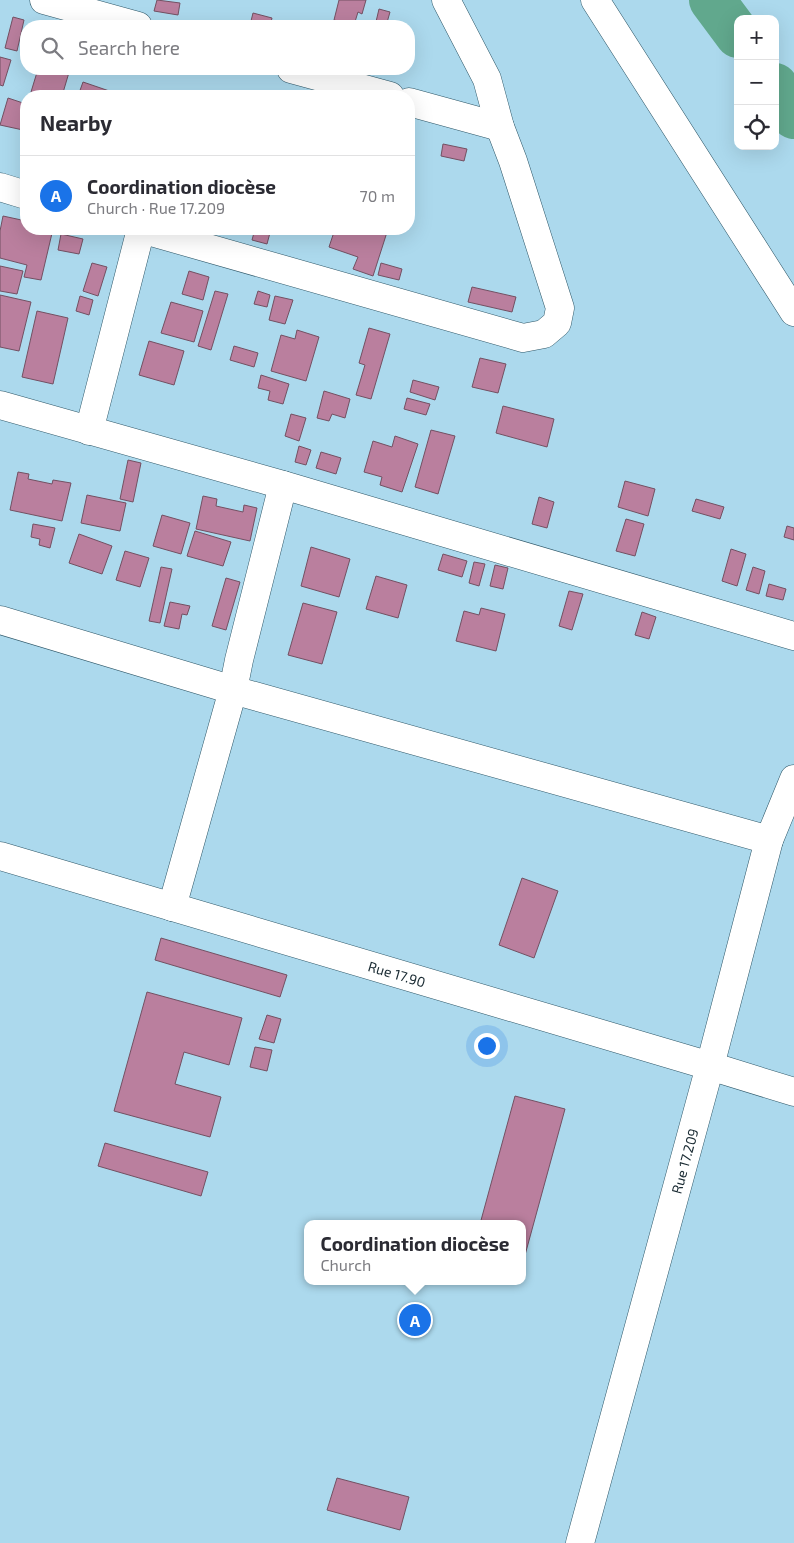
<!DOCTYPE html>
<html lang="en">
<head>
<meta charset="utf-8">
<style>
	:root { --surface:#fff; --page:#f7f7f7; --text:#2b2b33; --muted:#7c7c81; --line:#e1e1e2; --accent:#1a73e8 }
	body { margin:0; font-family:"Exo 2",sans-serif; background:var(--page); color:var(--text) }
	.controls { position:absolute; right:15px; top:15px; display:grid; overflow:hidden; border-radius:10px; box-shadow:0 5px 20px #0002 }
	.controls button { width:45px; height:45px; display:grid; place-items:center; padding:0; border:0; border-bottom:1px solid var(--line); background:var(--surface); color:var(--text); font:25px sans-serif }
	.you { position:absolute; left:486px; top:1045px; width:18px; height:18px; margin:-12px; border:4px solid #fff; border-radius:50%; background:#1a73e8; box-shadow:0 0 0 8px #1a73e833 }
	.badge { display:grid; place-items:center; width:32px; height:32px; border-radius:50%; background:var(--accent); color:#fff; font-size:16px; font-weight:700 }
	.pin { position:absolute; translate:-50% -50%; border:2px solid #fff; box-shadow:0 1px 5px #0006 }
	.popup { position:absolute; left:304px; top:1220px; width:222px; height:65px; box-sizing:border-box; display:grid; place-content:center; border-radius:10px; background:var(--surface); filter:drop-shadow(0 1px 4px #0005); font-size:16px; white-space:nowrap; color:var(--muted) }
	.popup b { font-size:19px; color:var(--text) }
	.popup::after { content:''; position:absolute; left:50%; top:100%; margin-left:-10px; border:10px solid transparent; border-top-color:var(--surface) }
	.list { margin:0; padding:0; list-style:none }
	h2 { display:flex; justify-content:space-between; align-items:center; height:65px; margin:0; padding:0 20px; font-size:21px }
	h2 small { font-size:16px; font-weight:400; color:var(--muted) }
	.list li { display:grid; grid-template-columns:32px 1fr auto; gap:15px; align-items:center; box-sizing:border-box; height:80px; padding:0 20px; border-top:1px solid var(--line) }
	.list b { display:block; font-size:19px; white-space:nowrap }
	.list p { margin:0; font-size:16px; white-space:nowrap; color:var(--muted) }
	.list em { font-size:16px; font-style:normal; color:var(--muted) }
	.icon { flex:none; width:28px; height:28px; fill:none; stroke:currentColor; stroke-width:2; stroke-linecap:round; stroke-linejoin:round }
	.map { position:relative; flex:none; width:794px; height:1543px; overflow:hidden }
	.search { position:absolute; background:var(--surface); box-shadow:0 5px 20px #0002; left:20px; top:20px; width:395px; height:55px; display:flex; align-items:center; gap:12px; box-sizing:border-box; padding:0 18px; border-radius:20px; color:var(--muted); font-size:19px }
	.panel { position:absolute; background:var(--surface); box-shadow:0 5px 20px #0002; left:20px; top:90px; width:395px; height:145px; border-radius:20px }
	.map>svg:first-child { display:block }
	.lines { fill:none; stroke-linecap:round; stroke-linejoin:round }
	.river { stroke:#61a88d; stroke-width:46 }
	.building { fill:#ba7f9e; stroke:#735062 }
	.minor-casing { stroke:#2e5768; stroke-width:29 }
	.minor { stroke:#fff; stroke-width:28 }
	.labels { text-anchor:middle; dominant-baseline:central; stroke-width:4; stroke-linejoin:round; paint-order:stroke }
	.street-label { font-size:14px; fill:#192a32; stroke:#e3f5fd }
</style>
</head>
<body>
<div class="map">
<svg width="794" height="1543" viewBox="0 0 794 1543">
	<rect width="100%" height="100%" fill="#acd9ed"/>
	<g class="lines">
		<!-- river -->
		<g class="river">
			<path d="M 712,0 L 738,35"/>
			<path d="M 775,86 L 794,116"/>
		</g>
	</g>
	<!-- building -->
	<g class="building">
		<path d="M 157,0 L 180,3 L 178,15 L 154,11 Z"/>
		<path d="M 339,0 L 366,0 L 362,14 L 358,12 L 354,25 L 334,20 Z"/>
		<path d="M 379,9 L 390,12 L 386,26 L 375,26 Z"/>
		<path d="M 253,13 L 272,18 L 270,26 L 241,26 L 242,23 L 250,25 Z"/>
		<path d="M 13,17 L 24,20 L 17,51 L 5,48 Z"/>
		<path d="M 0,57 L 11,60 L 3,86 L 0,85 Z"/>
		<path d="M 38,69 L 70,69 L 62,96 L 47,96 L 31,92 Z"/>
		<path d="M 83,82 L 121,95 L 121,96 L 78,96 Z"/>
		<path d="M 8,98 L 26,104 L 26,120 L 23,130 L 0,125 Z"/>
		<path d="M 443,144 L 467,149 L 464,161 L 441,156 Z"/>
		<path d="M 3,216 L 26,221 L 26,229 L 53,229 L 41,280 L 24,277 L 27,265 L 0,258 L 0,231 Z"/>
		<path d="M 255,229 L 271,229 L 267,244 L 252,240 Z"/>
		<path d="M 335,229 L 388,229 L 373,276 L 353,269 L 358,257 L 329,247 Z"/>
		<path d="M 61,234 L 83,239 L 79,254 L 58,250 Z"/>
		<path d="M 92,263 L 107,267 L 98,296 L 83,291 Z"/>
		<path d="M 381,263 L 402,269 L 399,280 L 378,275 Z"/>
		<path d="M 0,266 L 23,271 L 17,294 L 0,291 Z"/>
		<path d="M 189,271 L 209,277 L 203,300 L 182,294 Z"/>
		<path d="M 472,287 L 516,297 L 512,312 L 468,302 Z"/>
		<path d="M 215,291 L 228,294 L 211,350 L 198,346 Z"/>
		<path d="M 258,291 L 270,295 L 267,307 L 254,304 Z"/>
		<path d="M 0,295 L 31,302 L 19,351 L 0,347 Z"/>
		<path d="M 80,296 L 93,300 L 89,315 L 76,311 Z"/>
		<path d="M 275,296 L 293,300 L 285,324 L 269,320 Z"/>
		<path d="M 171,302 L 203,311 L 194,342 L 161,333 Z"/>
		<path d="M 37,311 L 68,318 L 53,384 L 22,377 Z"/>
		<path d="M 369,328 L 390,334 L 371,399 L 356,395 L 365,365 L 359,363 Z"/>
		<path d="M 297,330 L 319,337 L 306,381 L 271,371 L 281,335 L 295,339 Z"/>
		<path d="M 149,341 L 184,351 L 174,385 L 139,375 Z"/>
		<path d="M 234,346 L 258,353 L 254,367 L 230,360 Z"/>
		<path d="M 480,358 L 506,364 L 498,393 L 472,387 Z"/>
		<path d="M 261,375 L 289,384 L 283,404 L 268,400 L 270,391 L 258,388 Z"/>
		<path d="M 413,380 L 439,387 L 435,400 L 410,392 Z"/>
		<path d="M 324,391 L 350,399 L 345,418 L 332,414 L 329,421 L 317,418 Z"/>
		<path d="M 407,398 L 430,404 L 426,415 L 404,409 Z"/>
		<path d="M 503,406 L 554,419 L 547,447 L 496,433 Z"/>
		<path d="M 291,414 L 306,418 L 299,441 L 285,436 Z"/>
		<path d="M 431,430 L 455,436 L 438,494 L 415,487 Z"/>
		<path d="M 395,436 L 418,444 L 402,492 L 380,485 L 382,477 L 364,472 L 373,441 L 392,447 Z"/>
		<path d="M 299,446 L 311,450 L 306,465 L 295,462 Z"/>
		<path d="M 321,452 L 341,458 L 336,474 L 316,468 Z"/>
		<path d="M 128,460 L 141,463 L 133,502 L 120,499 Z"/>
		<path d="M 18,472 L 29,474 L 28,479 L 52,484 L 53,480 L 71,483 L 62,521 L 10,510 Z"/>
		<path d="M 625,481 L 655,489 L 648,516 L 618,507 Z"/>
		<path d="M 87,495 L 126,503 L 120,531 L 81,523 Z"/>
		<path d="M 203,496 L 217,499 L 216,506 L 243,512 L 244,505 L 257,508 L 250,541 L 196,529 Z"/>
		<path d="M 539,497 L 554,502 L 547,528 L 532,524 Z"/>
		<path d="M 696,499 L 724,507 L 720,519 L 692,511 Z"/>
		<path d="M 162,515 L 190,523 L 181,554 L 153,546 Z"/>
		<path d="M 626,519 L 644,524 L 635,556 L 616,551 Z"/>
		<path d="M 33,524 L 55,528 L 50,548 L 39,545 L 40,539 L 31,537 Z"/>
		<path d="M 787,526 L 794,528 L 794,540 L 784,537 Z"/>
		<path d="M 195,531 L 231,542 L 223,566 L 187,556 Z"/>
		<path d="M 79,534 L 112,546 L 102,574 L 69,563 Z"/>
		<path d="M 311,547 L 350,559 L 339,597 L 301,586 Z"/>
		<path d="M 731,549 L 746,554 L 737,586 L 722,581 Z"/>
		<path d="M 125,551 L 149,558 L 140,587 L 116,580 Z"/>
		<path d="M 443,554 L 467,561 L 462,577 L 438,570 Z"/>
		<path d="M 474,562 L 485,564 L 479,586 L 469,583 Z"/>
		<path d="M 495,565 L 508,568 L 503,589 L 490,586 Z"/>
		<path d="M 161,567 L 172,569 L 160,623 L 149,621 Z"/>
		<path d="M 753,567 L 765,571 L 759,594 L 746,590 Z"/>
		<path d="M 376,576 L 407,585 L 398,618 L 366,609 Z"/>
		<path d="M 226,578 L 240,582 L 226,630 L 212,626 Z"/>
		<path d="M 769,584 L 786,589 L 783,600 L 766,596 Z"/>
		<path d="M 569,591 L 583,594 L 572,630 L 559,626 Z"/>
		<path d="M 170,602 L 190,606 L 187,615 L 182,614 L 179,629 L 164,626 Z"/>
		<path d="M 303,603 L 337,612 L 322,664 L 288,655 Z"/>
		<path d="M 481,608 L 505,614 L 496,651 L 456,641 L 464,611 L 479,615 Z"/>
		<path d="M 642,612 L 656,617 L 649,639 L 635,635 Z"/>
		<path d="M 522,878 L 558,891 L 534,958 L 499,945 Z"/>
		<path d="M 161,938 L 287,975 L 280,997 L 155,960 Z"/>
		<path d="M 147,992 L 242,1018 L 229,1065 L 184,1052 L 175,1084 L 221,1097 L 210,1137 L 114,1111 Z"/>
		<path d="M 267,1015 L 281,1019 L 274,1043 L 259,1039 Z"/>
		<path d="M 255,1047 L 272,1050 L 267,1071 L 250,1067 Z"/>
		<path d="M 515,1096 L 565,1109 L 522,1266 L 522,1224 L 480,1224 Z"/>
		<path d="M 105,1143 L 208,1172 L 201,1196 L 98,1166 Z"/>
		<path d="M 337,1478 L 409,1497 L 400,1530 L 327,1510 Z"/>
	</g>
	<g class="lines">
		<defs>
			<g id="minor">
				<path d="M 44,0 L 138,26"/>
				<path d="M 595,0 L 794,312"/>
				<path d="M 291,69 L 390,96"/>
				<path d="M 409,102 L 500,127"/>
				<path d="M 0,187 L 26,195"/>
				<path d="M 141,229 L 523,338 L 544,334 L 557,323 L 560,308 L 513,161 L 500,127 L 487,79 L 446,0"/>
				<path d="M 0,405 L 283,485 L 794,636"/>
				<path d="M 89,431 L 141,229"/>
				<path d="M 0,620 L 233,690 L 769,840"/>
				<path id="s1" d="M 0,856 L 710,1066 L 794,1092"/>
				<path d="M 172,907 L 233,690 L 239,660 L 283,485"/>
				<path id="s2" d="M 580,1543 L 710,1066 L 769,840 L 794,779"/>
			</g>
		</defs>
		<!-- minor casing -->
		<use href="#minor" class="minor-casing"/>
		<!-- minor -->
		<use href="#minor" class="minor"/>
	</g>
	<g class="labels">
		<!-- street labels -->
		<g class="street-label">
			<text stroke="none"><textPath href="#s1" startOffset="414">Rue 17.90</textPath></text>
			<text stroke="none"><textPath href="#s2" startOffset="396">Rue 17.209</textPath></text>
		</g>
	</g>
</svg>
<div class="controls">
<button>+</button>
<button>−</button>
<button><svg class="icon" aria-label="locate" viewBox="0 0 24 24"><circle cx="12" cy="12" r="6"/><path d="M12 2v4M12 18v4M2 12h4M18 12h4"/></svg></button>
</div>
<div class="you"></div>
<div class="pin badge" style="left:415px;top:1320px">A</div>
<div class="popup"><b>Coordination diocèse</b>Church</div>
<div class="search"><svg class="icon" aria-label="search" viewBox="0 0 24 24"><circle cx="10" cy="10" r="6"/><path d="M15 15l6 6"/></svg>Search here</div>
<section class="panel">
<h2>Nearby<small></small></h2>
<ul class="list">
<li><span class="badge">A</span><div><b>Coordination diocèse</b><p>Church · Rue 17.209</p></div><em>70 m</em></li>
</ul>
</section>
</div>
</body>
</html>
